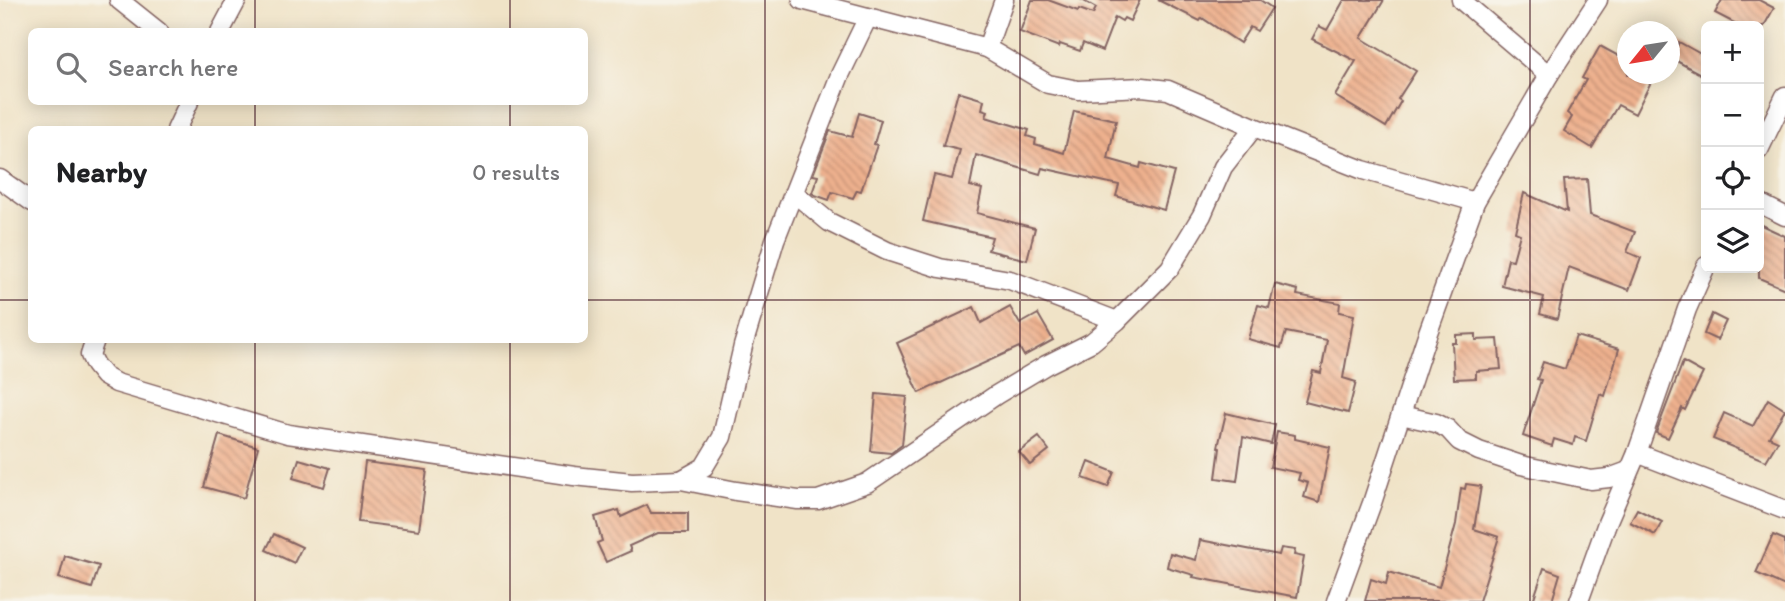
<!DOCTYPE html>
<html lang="en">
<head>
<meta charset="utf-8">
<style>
	:root { --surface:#fff; --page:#f2f2f2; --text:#202124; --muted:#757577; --line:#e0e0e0 }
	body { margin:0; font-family:Itim,sans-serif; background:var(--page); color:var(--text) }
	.controls { position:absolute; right:21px; top:21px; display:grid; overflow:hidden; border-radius:10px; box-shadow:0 4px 18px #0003 }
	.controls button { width:63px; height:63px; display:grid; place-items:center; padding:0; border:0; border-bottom:2px solid var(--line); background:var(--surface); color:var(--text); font:35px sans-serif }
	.compass { position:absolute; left:1617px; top:21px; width:63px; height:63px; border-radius:50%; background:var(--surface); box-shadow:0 4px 18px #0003; rotate:240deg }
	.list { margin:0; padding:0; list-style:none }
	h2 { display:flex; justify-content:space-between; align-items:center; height:91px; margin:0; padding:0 28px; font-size:30px }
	h2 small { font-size:23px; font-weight:400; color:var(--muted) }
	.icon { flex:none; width:38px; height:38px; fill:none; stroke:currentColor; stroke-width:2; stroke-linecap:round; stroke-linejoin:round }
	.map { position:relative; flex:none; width:1785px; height:601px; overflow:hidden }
	.search { position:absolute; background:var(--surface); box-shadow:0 4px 18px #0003; left:28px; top:28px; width:560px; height:77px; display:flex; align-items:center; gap:18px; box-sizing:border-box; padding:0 24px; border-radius:10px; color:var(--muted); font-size:26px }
	.panel { position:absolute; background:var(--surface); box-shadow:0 4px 18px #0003; left:28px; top:126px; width:560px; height:217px; border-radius:10px }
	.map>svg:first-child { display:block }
	.building { fill:url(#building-back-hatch) }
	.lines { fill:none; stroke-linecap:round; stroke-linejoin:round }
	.street-casing { stroke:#846462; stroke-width:21 }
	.street { stroke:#fff; stroke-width:18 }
	.grid { fill:none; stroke:#4a1f2b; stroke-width:2; stroke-opacity:0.55 }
</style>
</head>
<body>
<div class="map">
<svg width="1785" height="601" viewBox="0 0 1785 601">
	<defs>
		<pattern id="building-back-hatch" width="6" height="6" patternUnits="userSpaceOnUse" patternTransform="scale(1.75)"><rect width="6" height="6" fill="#eeb18e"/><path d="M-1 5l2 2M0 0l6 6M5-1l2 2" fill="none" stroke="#c38f74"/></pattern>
	</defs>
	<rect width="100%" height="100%" fill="#f7f3e8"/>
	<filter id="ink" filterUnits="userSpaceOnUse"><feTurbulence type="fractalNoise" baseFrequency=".0143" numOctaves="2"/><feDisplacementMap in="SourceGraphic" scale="14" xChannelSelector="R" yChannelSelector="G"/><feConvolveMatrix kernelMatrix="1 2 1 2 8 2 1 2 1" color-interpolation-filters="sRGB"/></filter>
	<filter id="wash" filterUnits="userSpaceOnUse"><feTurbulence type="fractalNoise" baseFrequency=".00686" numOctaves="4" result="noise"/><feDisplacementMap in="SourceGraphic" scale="28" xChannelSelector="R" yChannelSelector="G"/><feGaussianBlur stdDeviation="1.57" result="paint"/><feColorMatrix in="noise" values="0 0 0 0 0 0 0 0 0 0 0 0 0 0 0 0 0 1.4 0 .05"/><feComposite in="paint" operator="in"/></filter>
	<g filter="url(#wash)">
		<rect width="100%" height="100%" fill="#f0e3c7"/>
		<g id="blocks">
			<!-- building -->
			<g class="building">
				<path d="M 1032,0 L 1048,0 L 1078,11 L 1079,9 L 1093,14 L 1096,8 L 1082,0 L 1140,0 L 1130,21 L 1124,18 L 1122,21 L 1115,17 L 1102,51 L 1083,43 L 1080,51 L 1060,44 L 1059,47 L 1020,32 Z"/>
				<path d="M 1158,0 L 1260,0 L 1272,8 L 1257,31 L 1250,27 L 1240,43 L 1202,18 L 1200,21 Z"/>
				<path d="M 1344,0 L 1384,0 L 1361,38 L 1416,71 L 1398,99 L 1401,101 L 1386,127 L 1335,96 L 1356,61 L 1312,39 L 1319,26 L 1327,30 Z"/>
				<path d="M 1722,0 L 1759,0 L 1774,8 L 1764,26 L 1740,26 L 1715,13 Z"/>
				<path d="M 1679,42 L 1706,57 L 1706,77 L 1671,58 Z"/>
				<path d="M 1600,46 L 1628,61 L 1628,74 L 1655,74 L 1635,114 L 1618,105 L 1592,148 L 1564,131 L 1572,117 L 1567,113 L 1586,80 L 1582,78 Z"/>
				<path d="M 958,92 L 984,100 L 982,109 L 988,111 L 986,117 L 1029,130 L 1027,136 L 1036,139 L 1035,144 L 1064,153 L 1074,111 L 1116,120 L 1108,159 L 1140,168 L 1141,163 L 1174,172 L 1164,210 L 1116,196 L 1119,185 L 1042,168 L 1040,174 L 976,155 L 970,186 L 982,189 L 977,213 L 1035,228 L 1027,260 L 988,250 L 992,237 L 923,221 L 934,175 L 952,179 L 960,150 L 943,146 Z"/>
				<path d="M 859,113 L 881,120 L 874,144 L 877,145 L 861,191 L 857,190 L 853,198 L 832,192 L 829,200 L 815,195 L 812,193 L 818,176 L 813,175 L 830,131 L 852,137 Z"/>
				<path d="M 1587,179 L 1590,215 L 1635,232 L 1627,252 L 1641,258 L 1629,290 L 1569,267 L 1557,319 L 1540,314 L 1544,297 L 1502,286 L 1508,259 L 1513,260 L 1520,234 L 1515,232 L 1524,193 L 1567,212 L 1564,180 Z"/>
				<path d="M 1759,224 L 1785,236 L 1785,289 L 1759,278 Z"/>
				<path d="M 1275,284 L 1298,290 L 1297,295 L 1340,303 L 1339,312 L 1354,315 L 1343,378 L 1356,382 L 1348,413 L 1305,402 L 1313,371 L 1321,373 L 1327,340 L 1286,332 L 1281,348 L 1248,339 L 1258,305 L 1269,308 Z"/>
				<path d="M 974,307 L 981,323 L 1010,307 L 1020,324 L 1038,314 L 1053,340 L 1024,356 L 1019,347 L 919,393 L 897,343 Z"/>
				<path d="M 1712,314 L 1726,321 L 1717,340 L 1704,334 Z"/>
				<path d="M 1476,334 L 1476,340 L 1498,339 L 1501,369 L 1476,371 L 1476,378 L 1454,379 L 1452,343 L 1456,343 L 1456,335 Z"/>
				<path d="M 1576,336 L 1619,349 L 1605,396 L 1600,394 L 1586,441 L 1575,437 L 1573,445 L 1554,439 L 1552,446 L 1523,436 L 1541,380 L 1537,379 L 1543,362 L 1565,369 Z"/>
				<path d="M 1683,362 L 1703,373 L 1685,410 L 1682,408 L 1668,438 L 1656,433 Z"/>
				<path d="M 876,394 L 907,397 L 902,445 L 891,453 L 871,451 Z"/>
				<path d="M 1768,399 L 1785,410 L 1769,437 L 1778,441 L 1766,461 L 1713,439 L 1724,413 L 1753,426 Z"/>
				<path d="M 1226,413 L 1275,425 L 1271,444 L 1243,437 L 1237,481 L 1216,478 L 1220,448 L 1218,447 Z"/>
				<path d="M 1277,432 L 1295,435 L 1295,439 L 1330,447 L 1319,502 L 1304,497 L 1308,483 L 1298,480 L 1300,473 L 1270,467 Z"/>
				<path d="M 219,435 L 258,447 L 244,498 L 204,487 Z"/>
				<path d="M 1039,437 L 1049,450 L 1030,465 L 1019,452 Z"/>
				<path d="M 299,459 L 330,468 L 324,487 L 293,478 Z"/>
				<path d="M 365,462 L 427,470 L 419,530 L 358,522 Z"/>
				<path d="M 1089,462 L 1114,472 L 1108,487 L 1083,478 Z"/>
				<path d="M 1466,484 L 1481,486 L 1474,529 L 1499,537 L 1479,601 L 1365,601 L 1371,579 L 1386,584 L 1389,572 L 1439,587 L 1456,524 L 1461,488 L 1465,489 Z"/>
				<path d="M 647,505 L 651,513 L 688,513 L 688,533 L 658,533 L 629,546 L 631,551 L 606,562 L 597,543 L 602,541 L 595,517 L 619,510 L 621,517 Z"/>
				<path d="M 1637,509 L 1662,522 L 1655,535 L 1630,522 Z"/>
				<path d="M 274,534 L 302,547 L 294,563 L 266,550 Z"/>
				<path d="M 1773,535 L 1785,540 L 1785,586 L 1756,573 Z"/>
				<path d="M 1200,540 L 1279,555 L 1281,548 L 1295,550 L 1294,555 L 1304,557 L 1297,597 L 1193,577 L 1194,575 L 1167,567 L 1170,553 L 1196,560 Z"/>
				<path d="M 65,556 L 99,566 L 92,588 L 59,578 Z"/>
				<path d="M 1544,568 L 1560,574 L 1552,601 L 1533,601 Z"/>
			</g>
		</g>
	</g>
	<g filter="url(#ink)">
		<use href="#blocks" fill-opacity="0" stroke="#846462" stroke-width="2"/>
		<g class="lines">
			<defs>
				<g id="street">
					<path d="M 119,0 L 159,32"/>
					<path d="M 802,0 L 987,48 L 1048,84 L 1078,90 L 1143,87 L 1168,90 L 1254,127 L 1363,170 L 1475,202"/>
					<path d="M 1461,0 L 1549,75"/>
					<path d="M 220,32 L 237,0"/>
					<path d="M 987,48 L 1004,0"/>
					<path d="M 176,130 L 189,102"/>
					<path d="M 1759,150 L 1785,96"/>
					<path d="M 0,179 L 32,202"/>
					<path d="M 794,193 L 829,222 L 887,251 L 940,268 L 1010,280 L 1117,321"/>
					<path d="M 1759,203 L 1785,216"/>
					<path d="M 95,340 L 90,355 L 95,365 L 104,376 L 116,383 L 288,434 L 574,476 L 632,482 L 681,480 L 736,491 L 798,500 L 818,500 L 867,483 L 996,395 L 1046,365 L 1092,342 L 1117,321 L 1170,268 L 1202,215 L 1223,167 L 1254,127"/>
					<path d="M 1401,415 L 1436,423 L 1448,429 L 1459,441 L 1479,451 L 1521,465 L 1591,480 L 1609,478 L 1628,471"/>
					<path d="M 1637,453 L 1785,510"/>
					<path d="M 681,480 L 704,467 L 722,437 L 743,346 L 775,240 L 840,75 L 868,17"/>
					<path d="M 1336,601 L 1372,503 L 1426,338 L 1475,202 L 1549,75 L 1598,0"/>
					<path d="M 1579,601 L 1607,523 L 1637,453 L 1687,309 L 1706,266"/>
				</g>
			</defs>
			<!-- street casing -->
			<use href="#street" class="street-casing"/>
			<!-- street -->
			<use href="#street" class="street"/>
		</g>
	</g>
	<!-- grid -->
	<path class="grid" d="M 255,0 L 255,32M 510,0 L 510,32M 765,0 L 765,601M 1020,0 L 1020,601M 1275,0 L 1275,601M 1530,0 L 1530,601M 255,102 L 255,130M 510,102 L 510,130M 0,300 L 32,300M 584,300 L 1785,300M 255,340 L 255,601M 510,340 L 510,601"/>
</svg>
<div class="controls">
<button>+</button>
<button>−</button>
<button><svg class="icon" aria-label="locate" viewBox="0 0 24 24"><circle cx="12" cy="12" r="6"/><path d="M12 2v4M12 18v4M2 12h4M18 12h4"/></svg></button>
<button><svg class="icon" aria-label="layers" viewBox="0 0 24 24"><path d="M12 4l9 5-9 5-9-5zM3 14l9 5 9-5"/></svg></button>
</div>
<svg class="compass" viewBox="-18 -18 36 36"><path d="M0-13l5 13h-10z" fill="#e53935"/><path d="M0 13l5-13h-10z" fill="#757577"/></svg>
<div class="search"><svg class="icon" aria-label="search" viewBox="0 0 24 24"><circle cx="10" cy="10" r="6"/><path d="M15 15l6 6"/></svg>Search here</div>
<section class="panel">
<h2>Nearby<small>0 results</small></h2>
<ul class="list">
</ul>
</section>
</div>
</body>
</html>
